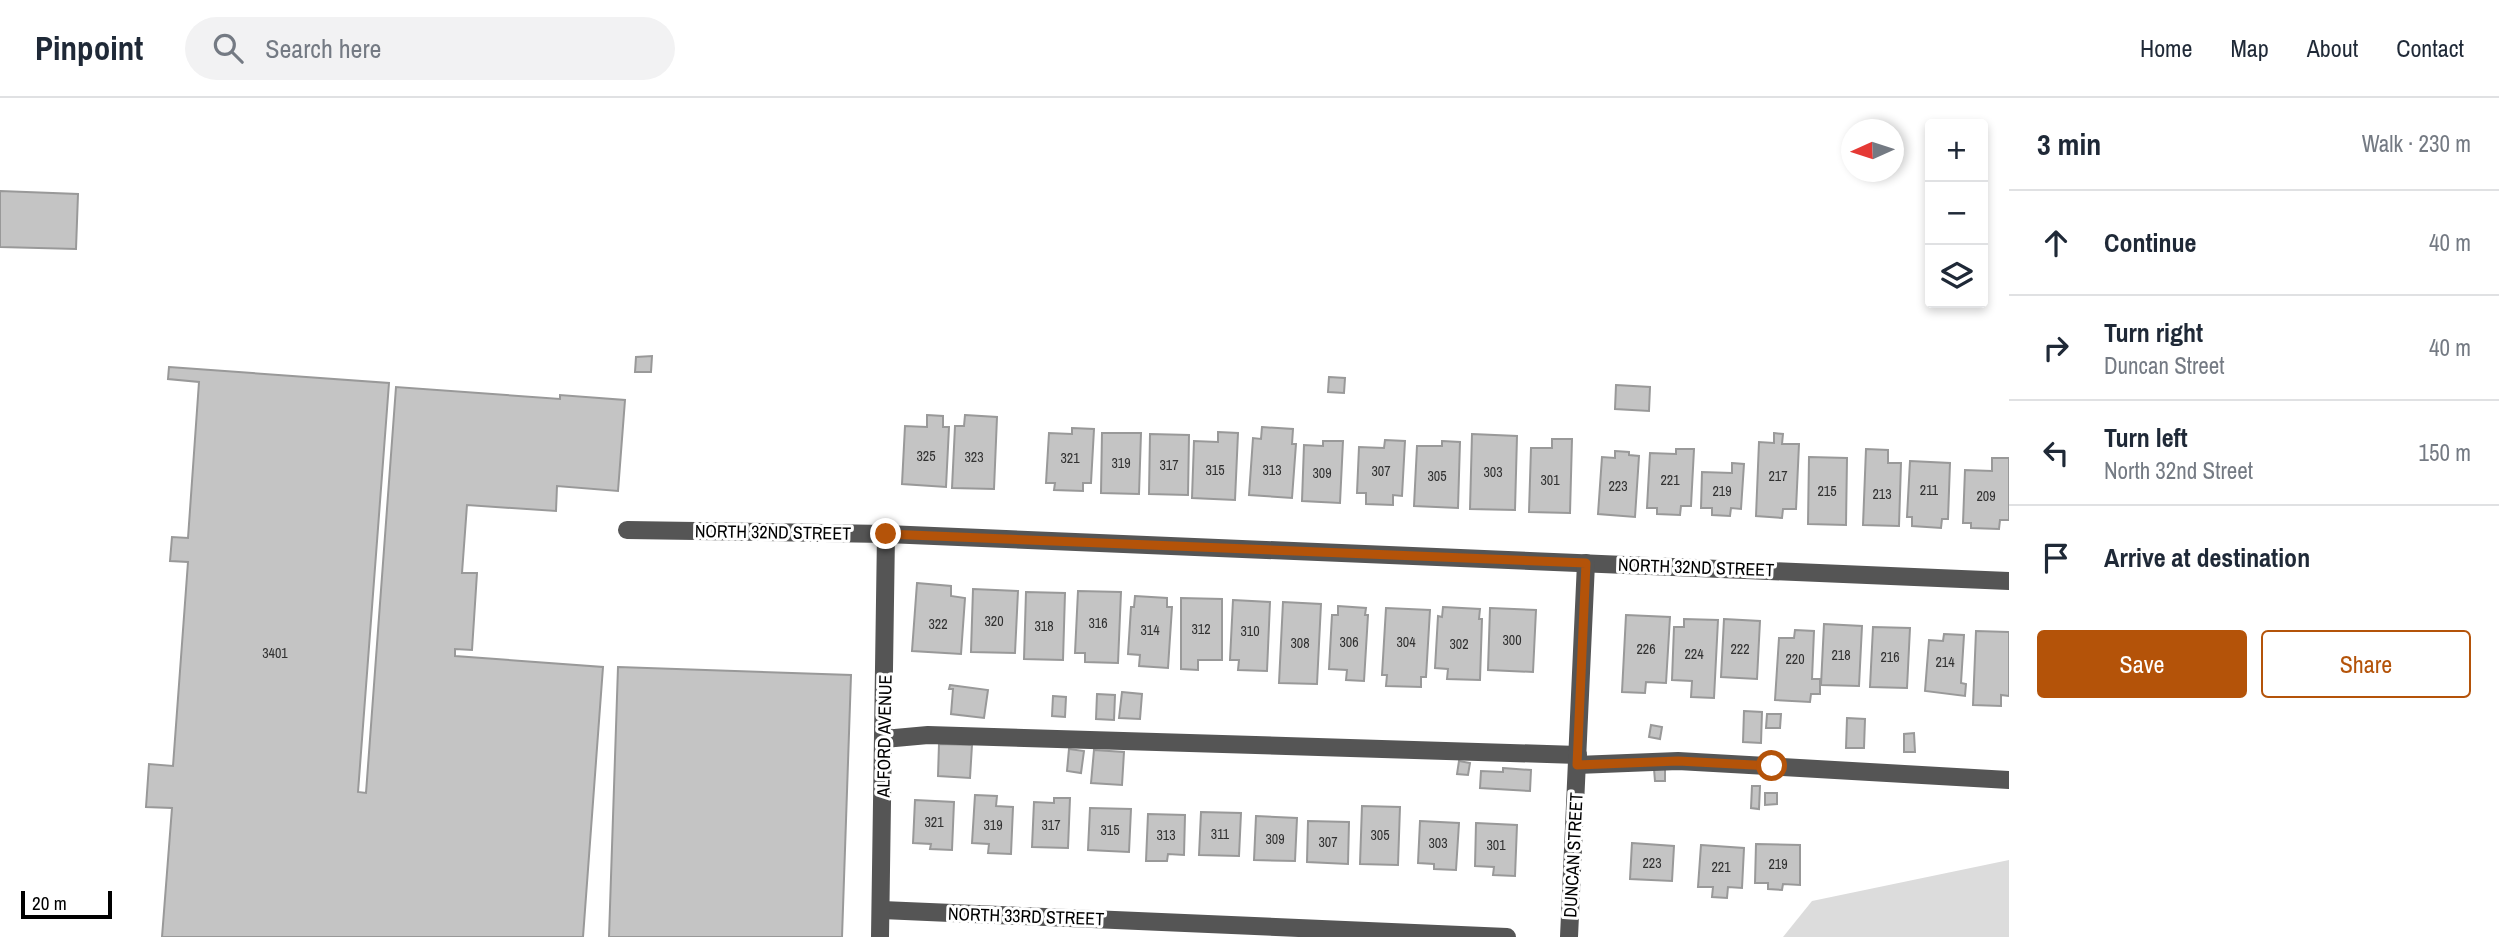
<!DOCTYPE html>
<html lang="en">
<head>
<meta charset="utf-8">
<style>
	:root { --surface:#fff; --page:#f2f2f3; --text:#1f2937; --muted:#747a83; --line:#e0e1e3; --accent:#b45309 }
	body { margin:0; font-family:"Archivo Narrow",sans-serif; background:var(--page); color:var(--text) }
	.controls { position:absolute; right:21px; top:21px; display:grid; overflow:hidden; border-radius:7px; box-shadow:0 4px 10px #0003 }
	.controls button { width:63px; height:63px; display:grid; place-items:center; padding:0; border:0; border-bottom:2px solid var(--line); background:var(--surface); color:var(--text); font:35px sans-serif }
	.compass { position:absolute; left:1841px; top:21px; width:63px; height:63px; border-radius:50%; background:var(--surface); box-shadow:0 4px 10px #0003; rotate:267deg }
	.scale { position:absolute; left:21px; bottom:18px; width:91px; box-sizing:border-box; padding-left:7px; border:4px solid #000; border-top:0; font-size:19px; line-height:24px; white-space:nowrap; color:#000; -webkit-text-stroke:5px #fff; paint-order:stroke }
	.stop { position:absolute; width:21px; height:21px; margin:-16px; border:5px solid #b45309; border-radius:50%; background:#fff }
	.stop.end { background:#b45309; border-color:#fff; box-shadow:0 2px 7px #0008 }
	.list { margin:0; padding:0; list-style:none }
	h2 { display:flex; justify-content:space-between; align-items:center; height:91px; margin:0; padding:0 28px; font-size:30px }
	h2 small { font-size:23px; font-weight:400; color:var(--muted) }
	.list li { display:grid; grid-template-columns:46px 1fr auto; gap:21px; align-items:center; box-sizing:border-box; height:105px; padding:0 28px; border-top:2px solid var(--line) }
	.list b { display:block; font-size:26px; white-space:nowrap }
	.list p { margin:0; font-size:23px; white-space:nowrap; color:var(--muted) }
	.list em { font-size:23px; font-style:normal; color:var(--muted) }
	.actions { display:flex; gap:14px; padding:21px 28px }
	.actions a { flex:1; padding:16px 0; border:2px solid var(--accent); border-radius:7px; text-align:center; font-size:24px; color:var(--accent) }
	.actions .main { background:var(--accent); color:#fff }
	.icon { flex:none; width:38px; height:38px; fill:none; stroke:currentColor; stroke-width:2; stroke-linecap:round; stroke-linejoin:round }
	.map { position:relative; flex:none; width:2009px; height:839px; overflow:hidden }
	header { display:flex; align-items:center; gap:42px; box-sizing:border-box; height:98px; padding:0 35px; background:var(--surface); border-bottom:2px solid var(--line) }
	header strong { font-size:33px }
	nav { display:flex; gap:38px; margin-inline-start:auto; font-size:24px }
	.search { width:490px; height:63px; background:var(--page); display:flex; align-items:center; gap:18px; box-sizing:border-box; padding:0 24px; border-radius:38px; color:var(--muted); font-size:26px }
	main { display:flex }
	aside { flex:1; background:var(--surface) }
	.map>svg:first-child { display:block }
	.green { fill:#dcdcdc }
	.building { fill:#c4c4c4; stroke:#999; stroke-width:2 }
	.lines { fill:none; stroke-linecap:round; stroke-linejoin:round }
	.minor { stroke:#555; stroke-width:18 }
	.route { stroke:#b45309; stroke-width:9 }
	.labels { text-anchor:middle; dominant-baseline:central; stroke-width:6; stroke-linejoin:round; paint-order:stroke }
	.number-label { font-size:14px; fill:#313131 }
	.street-label { font-size:18px; fill:#000; stroke:#fff }
</style>
</head>
<body>
<header>
<strong>Pinpoint</strong>
<div class="search"><svg class="icon" aria-label="search" viewBox="0 0 24 24"><circle cx="10" cy="10" r="6"/><path d="M15 15l6 6"/></svg>Search here</div>
<nav><a>Home</a><a>Map</a><a>About</a><a>Contact</a></nav>
</header>
<main>
<div class="map">
<svg width="2009" height="839" viewBox="0 0 2009 839">
	<rect width="100%" height="100%" fill="#fff"/>
	<!-- green -->
	<path class="green" d="M 2009,762 L 2009,839 L 1783,839 L 1812,803 Z"/>
	<!-- building -->
	<g class="building">
		<path d="M 0,93 L 78,96 L 76,151 L 0,149 Z"/>
		<path d="M 652,258 L 651,274 L 635,274 L 636,259 Z"/>
		<path d="M 169,269 L 389,285 L 358,694 L 366,695 L 396,289 L 560,301 L 560,297 L 625,302 L 618,393 L 557,388 L 556,413 L 467,407 L 462,475 L 477,475 L 472,552 L 455,551 L 455,558 L 603,569 L 583,839 L 162,839 L 172,710 L 146,709 L 149,666 L 173,668 L 188,464 L 170,463 L 172,439 L 188,440 L 199,284 L 168,281 Z"/>
		<path d="M 1329,279 L 1345,280 L 1344,295 L 1328,294 Z"/>
		<path d="M 1616,287 L 1650,289 L 1649,313 L 1615,311 Z"/>
		<path d="M 927,317 L 943,318 L 943,329 L 949,329 L 946,389 L 902,386 L 905,328 L 927,329 Z"/>
		<path d="M 965,317 L 997,319 L 994,391 L 952,390 L 955,328 L 964,328 Z"/>
		<path d="M 1262,329 L 1293,331 L 1292,346 L 1296,346 L 1292,400 L 1249,397 L 1253,340 L 1261,341 Z"/>
		<path d="M 1072,330 L 1094,331 L 1091,385 L 1083,385 L 1083,393 L 1054,392 L 1055,385 L 1046,385 L 1049,335 L 1072,336 Z"/>
		<path d="M 1218,334 L 1238,335 L 1235,402 L 1192,400 L 1194,343 L 1218,344 Z"/>
		<path d="M 1102,335 L 1141,335 L 1139,396 L 1101,395 Z"/>
		<path d="M 1774,335 L 1783,336 L 1782,346 L 1799,346 L 1796,411 L 1783,411 L 1782,420 L 1756,418 L 1759,344 L 1774,345 Z"/>
		<path d="M 1150,336 L 1189,337 L 1188,397 L 1149,396 Z"/>
		<path d="M 1472,336 L 1517,338 L 1515,412 L 1470,411 Z"/>
		<path d="M 1552,341 L 1572,341 L 1570,415 L 1529,414 L 1531,350 L 1552,350 Z"/>
		<path d="M 1385,342 L 1405,343 L 1402,398 L 1393,397 L 1393,407 L 1366,406 L 1366,395 L 1357,395 L 1359,349 L 1384,350 Z"/>
		<path d="M 1323,343 L 1343,343 L 1340,405 L 1302,403 L 1304,347 L 1323,348 Z"/>
		<path d="M 1442,343 L 1460,344 L 1458,410 L 1414,408 L 1417,348 L 1442,348 Z"/>
		<path d="M 1676,351 L 1694,351 L 1691,408 L 1681,408 L 1680,417 L 1657,416 L 1657,410 L 1647,410 L 1650,355 L 1676,356 Z"/>
		<path d="M 1866,351 L 1888,352 L 1888,365 L 1901,365 L 1899,428 L 1863,427 Z"/>
		<path d="M 1615,353 L 1629,354 L 1629,357 L 1639,358 L 1635,419 L 1598,416 L 1602,359 L 1615,360 Z"/>
		<path d="M 1809,359 L 1847,360 L 1846,427 L 1808,426 Z"/>
		<path d="M 1992,360 L 2009,360 L 2009,422 L 2000,422 L 1999,431 L 1971,430 L 1971,425 L 1963,425 L 1965,372 L 1992,373 Z"/>
		<path d="M 1910,363 L 1950,365 L 1948,421 L 1942,421 L 1941,430 L 1912,428 L 1912,419 L 1907,419 Z"/>
		<path d="M 1732,365 L 1744,366 L 1741,411 L 1731,410 L 1730,418 L 1712,417 L 1712,410 L 1701,410 L 1702,374 L 1732,375 Z"/>
		<path d="M 917,485 L 951,488 L 951,498 L 965,500 L 961,556 L 912,553 Z"/>
		<path d="M 973,491 L 1018,493 L 1015,555 L 971,554 Z"/>
		<path d="M 1078,493 L 1121,494 L 1118,565 L 1085,564 L 1085,555 L 1075,555 Z"/>
		<path d="M 1026,494 L 1065,495 L 1063,562 L 1024,561 Z"/>
		<path d="M 1135,498 L 1167,500 L 1167,509 L 1172,509 L 1168,570 L 1139,568 L 1140,557 L 1128,556 L 1131,509 L 1134,509 Z"/>
		<path d="M 1181,500 L 1222,501 L 1222,562 L 1198,562 L 1198,572 L 1181,571 Z"/>
		<path d="M 1233,502 L 1270,504 L 1267,573 L 1238,572 L 1239,562 L 1230,562 Z"/>
		<path d="M 1283,504 L 1321,506 L 1317,586 L 1279,585 Z"/>
		<path d="M 1338,508 L 1366,510 L 1365,517 L 1368,517 L 1364,583 L 1346,582 L 1347,572 L 1329,571 L 1332,517 L 1338,517 Z"/>
		<path d="M 1443,509 L 1480,511 L 1479,521 L 1482,521 L 1480,582 L 1447,581 L 1448,571 L 1435,570 L 1438,518 L 1442,519 Z"/>
		<path d="M 1386,510 L 1430,512 L 1426,579 L 1421,579 L 1421,589 L 1386,588 L 1387,577 L 1382,577 Z"/>
		<path d="M 1490,510 L 1536,512 L 1533,574 L 1488,572 Z"/>
		<path d="M 1626,517 L 1670,519 L 1666,585 L 1646,584 L 1645,595 L 1622,594 Z"/>
		<path d="M 1684,521 L 1718,522 L 1714,600 L 1691,599 L 1692,583 L 1672,582 L 1674,529 L 1684,529 Z"/>
		<path d="M 1724,521 L 1760,523 L 1757,581 L 1721,579 Z"/>
		<path d="M 1824,526 L 1862,528 L 1859,588 L 1821,587 Z"/>
		<path d="M 1873,529 L 1910,530 L 1907,590 L 1870,589 Z"/>
		<path d="M 1795,532 L 1814,533 L 1812,581 L 1820,581 L 1820,596 L 1811,596 L 1810,604 L 1775,602 L 1779,540 L 1794,540 Z"/>
		<path d="M 1976,533 L 2009,534 L 2009,598 L 2001,597 L 2001,608 L 1973,607 Z"/>
		<path d="M 1944,536 L 1964,537 L 1961,585 L 1966,586 L 1965,598 L 1925,593 L 1929,542 L 1943,543 Z"/>
		<path d="M 618,569 L 851,577 L 842,839 L 609,839 Z"/>
		<path d="M 950,587 L 988,592 L 984,620 L 951,616 L 953,591 L 949,591 Z"/>
		<path d="M 1122,594 L 1142,596 L 1140,621 L 1119,620 Z"/>
		<path d="M 1097,596 L 1115,597 L 1114,622 L 1096,621 Z"/>
		<path d="M 1053,598 L 1066,599 L 1065,619 L 1052,618 Z"/>
		<path d="M 1744,613 L 1762,614 L 1761,645 L 1743,644 Z"/>
		<path d="M 1767,616 L 1781,616 L 1780,630 L 1766,630 Z"/>
		<path d="M 1847,620 L 1865,621 L 1864,650 L 1846,650 Z"/>
		<path d="M 1651,627 L 1662,629 L 1660,641 L 1649,639 Z"/>
		<path d="M 1914,635 L 1915,654 L 1904,654 L 1904,636 Z"/>
		<path d="M 939,646 L 972,647 L 970,680 L 938,678 Z"/>
		<path d="M 1069,651 L 1084,653 L 1081,675 L 1067,673 Z"/>
		<path d="M 1094,652 L 1124,654 L 1122,687 L 1091,685 Z"/>
		<path d="M 1459,663 L 1470,665 L 1468,677 L 1457,676 Z"/>
		<path d="M 1503,670 L 1531,672 L 1530,693 L 1480,690 L 1481,673 L 1503,674 Z"/>
		<path d="M 1654,671 L 1665,671 L 1665,683 L 1655,683 Z"/>
		<path d="M 1752,688 L 1760,688 L 1759,711 L 1751,710 Z"/>
		<path d="M 1765,695 L 1777,695 L 1777,706 L 1765,707 Z"/>
		<path d="M 975,697 L 997,698 L 996,708 L 1013,709 L 1011,756 L 988,755 L 989,746 L 972,745 Z"/>
		<path d="M 1054,700 L 1070,700 L 1068,750 L 1032,749 L 1034,704 L 1054,705 Z"/>
		<path d="M 915,702 L 954,704 L 952,752 L 930,751 L 931,746 L 913,745 Z"/>
		<path d="M 1362,708 L 1400,709 L 1398,767 L 1360,766 Z"/>
		<path d="M 1090,710 L 1131,711 L 1129,754 L 1088,752 Z"/>
		<path d="M 1201,714 L 1241,715 L 1239,758 L 1199,757 Z"/>
		<path d="M 1148,716 L 1185,717 L 1184,757 L 1168,756 L 1167,763 L 1146,763 Z"/>
		<path d="M 1256,718 L 1297,720 L 1295,763 L 1254,762 Z"/>
		<path d="M 1308,723 L 1349,724 L 1348,766 L 1307,764 Z"/>
		<path d="M 1420,723 L 1459,725 L 1456,772 L 1434,771 L 1434,766 L 1418,765 Z"/>
		<path d="M 1476,725 L 1517,727 L 1515,778 L 1493,777 L 1494,769 L 1475,768 Z"/>
		<path d="M 1632,745 L 1674,748 L 1672,783 L 1630,781 Z"/>
		<path d="M 1756,746 L 1800,747 L 1800,787 L 1783,786 L 1782,792 L 1768,791 L 1768,785 L 1755,785 Z"/>
		<path d="M 1701,747 L 1744,750 L 1742,790 L 1728,789 L 1727,800 L 1712,799 L 1713,789 L 1698,789 Z"/>
	</g>
	<g class="lines">
		<!-- minor -->
		<g class="minor">
			<path d="M 627,432 L 886,436 L 2009,483"/>
			<path d="M 884,641 L 928,637 L 1578,657"/>
			<path d="M 1577,667 L 1678,663 L 2009,682"/>
			<path d="M 882,812 L 1507,839"/>
			<path d="M 880,839 L 886,436"/>
			<path d="M 1569,839 L 1586,465"/>
		</g>
	</g>
	<g class="lines">
		<!-- route -->
		<path class="route" d="M 886,436 L 1586,465 L 1577,667 L 1678,663 L 1772,668"/>
	</g>
	<g class="labels">
		<!-- number labels -->
		<g class="number-label">
			<text x="926" y="358">325</text>
			<text x="974" y="359">323</text>
			<text x="1070" y="360">321</text>
			<text x="1121" y="365">319</text>
			<text x="1169" y="367">317</text>
			<text x="1215" y="372">315</text>
			<text x="1272" y="372">313</text>
			<text x="1381" y="373">307</text>
			<text x="1493" y="374">303</text>
			<text x="1322" y="375">309</text>
			<text x="1437" y="378">305</text>
			<text x="1778" y="378">217</text>
			<text x="1550" y="382">301</text>
			<text x="1670" y="382">221</text>
			<text x="1618" y="388">223</text>
			<text x="1929" y="392">211</text>
			<text x="1722" y="393">219</text>
			<text x="1827" y="393">215</text>
			<text x="1882" y="396">213</text>
			<text x="1986" y="398">209</text>
			<text x="994" y="523">320</text>
			<text x="1098" y="525">316</text>
			<text x="938" y="526">322</text>
			<text x="1044" y="528">318</text>
			<text x="1201" y="531">312</text>
			<text x="1150" y="532">314</text>
			<text x="1250" y="533">310</text>
			<text x="1512" y="542">300</text>
			<text x="1349" y="544">306</text>
			<text x="1406" y="544">304</text>
			<text x="1300" y="545">308</text>
			<text x="1459" y="546">302</text>
			<text x="1646" y="551">226</text>
			<text x="1740" y="551">222</text>
			<text x="275" y="555">3401</text>
			<text x="1694" y="556">224</text>
			<text x="1841" y="557">218</text>
			<text x="1890" y="559">216</text>
			<text x="1795" y="561">220</text>
			<text x="1945" y="564">214</text>
			<text x="934" y="724">321</text>
			<text x="993" y="727">319</text>
			<text x="1051" y="727">317</text>
			<text x="1110" y="732">315</text>
			<text x="1220" y="736">311</text>
			<text x="1166" y="737">313</text>
			<text x="1380" y="737">305</text>
			<text x="1275" y="741">309</text>
			<text x="1328" y="744">307</text>
			<text x="1438" y="745">303</text>
			<text x="1496" y="747">301</text>
			<text x="1652" y="765">223</text>
			<text x="1778" y="766">219</text>
			<text x="1721" y="769">221</text>
		</g>
		<!-- street labels -->
		<g class="street-label">
			<text transform="translate(773 434) rotate(1)">NORTH 32ND STREET</text>
			<text transform="translate(1696 469) rotate(2)">NORTH 32ND STREET</text>
			<text transform="translate(884 638) rotate(-89)">ALFORD AVENUE</text>
			<text transform="translate(1573 757) rotate(-87)">DUNCAN STREET</text>
			<text transform="translate(1026 818) rotate(2)">NORTH 33RD STREET</text>
		</g>
	</g>
</svg>
<div class="controls">
<button>+</button>
<button>−</button>
<button><svg class="icon" aria-label="layers" viewBox="0 0 24 24"><path d="M12 4l9 5-9 5-9-5zM3 14l9 5 9-5"/></svg></button>
</div>
<svg class="compass" viewBox="-18 -18 36 36"><path d="M0-13l5 13h-10z" fill="#e53935"/><path d="M0 13l5-13h-10z" fill="#747a83"/></svg>
<div class="scale">20 m</div>
<div class="stop" style="left:1772px;top:668px"></div>
<div class="stop end" style="left:886px;top:436px"></div>
</div>
<aside>
<h2>3 min<small>Walk · 230 m</small></h2>
<ul class="list">
<li><svg class="icon" aria-label="ahead" viewBox="0 0 24 24"><path d="M12 20V5M6 11l6-6 6 6"/></svg><div><b>Continue</b></div><em>40 m</em></li>
<li><svg class="icon" aria-label="right" viewBox="0 0 24 24"><path d="M7 20v-9h11M14 6l5 5-5 5"/></svg><div><b>Turn right</b><p>Duncan Street</p></div><em>40 m</em></li>
<li><svg class="icon" aria-label="left" viewBox="0 0 24 24"><path d="M17 20v-9H6M10 6l-5 5 5 5"/></svg><div><b>Turn left</b><p>North 32nd Street</p></div><em>150 m</em></li>
<li><svg class="icon" aria-label="arrive" viewBox="0 0 24 24"><path d="M6 21V4h12l-3 4 3 4H6"/></svg><div><b>Arrive at destination</b></div></li>
</ul>
<div class="actions"><a class="main">Save</a><a>Share</a></div>
</aside>
</main>
</body>
</html>
